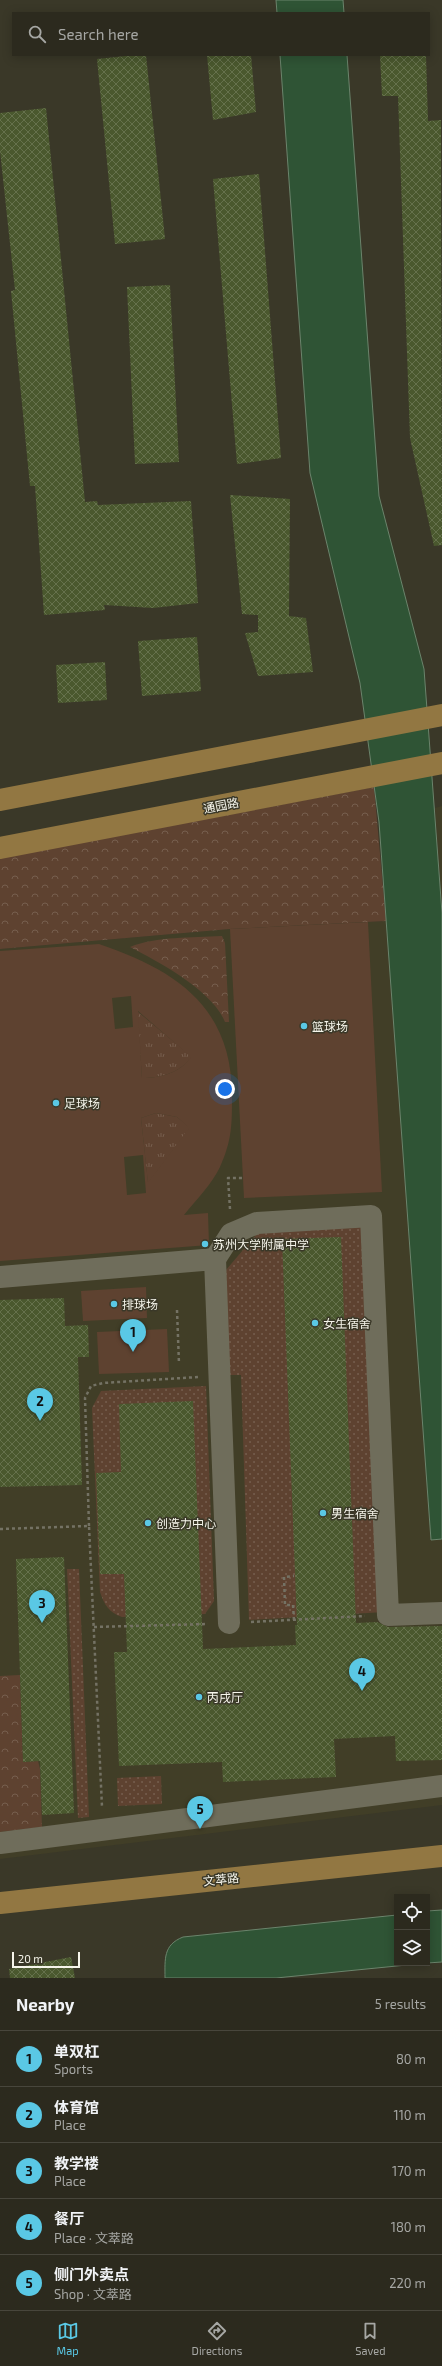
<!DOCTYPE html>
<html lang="en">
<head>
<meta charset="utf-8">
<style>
	:root { --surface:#2c2a1e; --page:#343227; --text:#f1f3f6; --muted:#a6a7a4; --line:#48463c; --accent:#5ac8e5 }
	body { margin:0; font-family:"Exo 2","Noto Sans SC",sans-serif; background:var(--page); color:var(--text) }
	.controls { position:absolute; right:12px; bottom:12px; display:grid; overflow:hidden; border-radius:0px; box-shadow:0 2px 10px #0003 }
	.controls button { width:36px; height:36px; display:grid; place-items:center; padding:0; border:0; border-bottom:1px solid var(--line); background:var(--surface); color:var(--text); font:20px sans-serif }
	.scale { position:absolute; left:12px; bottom:10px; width:68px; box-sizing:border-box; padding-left:4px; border:2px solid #f6f5eb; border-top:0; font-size:11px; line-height:14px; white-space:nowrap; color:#f6f5eb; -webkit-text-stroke:3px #3a3828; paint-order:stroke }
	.you { position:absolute; left:225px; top:1089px; width:14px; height:14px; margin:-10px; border:3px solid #fff; border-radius:50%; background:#1a73e8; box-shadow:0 0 0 6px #1a73e833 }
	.badge { display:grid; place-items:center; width:26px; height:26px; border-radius:50%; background:var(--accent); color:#111; font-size:13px; font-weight:700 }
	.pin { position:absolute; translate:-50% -33px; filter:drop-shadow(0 1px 2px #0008) }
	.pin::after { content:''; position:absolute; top:21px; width:14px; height:12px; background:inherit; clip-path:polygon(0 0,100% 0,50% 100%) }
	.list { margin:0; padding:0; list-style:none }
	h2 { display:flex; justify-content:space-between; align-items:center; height:52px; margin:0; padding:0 16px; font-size:17px }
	h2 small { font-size:13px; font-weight:400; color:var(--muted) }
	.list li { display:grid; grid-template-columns:26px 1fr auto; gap:12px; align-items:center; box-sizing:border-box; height:56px; padding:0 16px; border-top:1px solid var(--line) }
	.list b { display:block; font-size:15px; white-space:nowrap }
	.list p { margin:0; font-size:13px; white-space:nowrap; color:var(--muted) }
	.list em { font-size:13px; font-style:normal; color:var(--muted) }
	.icon { flex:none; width:22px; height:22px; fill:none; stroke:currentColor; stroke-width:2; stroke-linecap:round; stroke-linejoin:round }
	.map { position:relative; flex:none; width:442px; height:1978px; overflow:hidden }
	.search { position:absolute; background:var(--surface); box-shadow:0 2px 10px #0003; left:12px; right:12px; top:12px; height:44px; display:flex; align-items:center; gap:10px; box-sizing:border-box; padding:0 14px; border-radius:0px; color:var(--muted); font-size:15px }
	.sheet { height:332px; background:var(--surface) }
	nav { display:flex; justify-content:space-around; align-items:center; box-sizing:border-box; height:56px; border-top:1px solid var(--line); background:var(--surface); font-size:11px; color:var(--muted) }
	nav a { display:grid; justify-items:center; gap:2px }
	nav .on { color:var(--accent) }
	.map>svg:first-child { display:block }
	.built { fill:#413e27 }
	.grass { fill:url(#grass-dots) }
	.forest { fill:url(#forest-crowns) }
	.park { fill:url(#park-tufts) }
	.pitch { fill:#5e4230; fill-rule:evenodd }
	.water { fill:#2f5435; stroke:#6b846c }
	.building { fill:url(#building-cross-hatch) }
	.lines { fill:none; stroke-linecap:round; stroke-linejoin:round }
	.path { stroke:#747264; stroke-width:2.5; stroke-dasharray:3 3; stroke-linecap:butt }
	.minor { stroke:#6f6d5b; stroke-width:22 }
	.major { stroke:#927742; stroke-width:22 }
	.poi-dot { fill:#5ac8e5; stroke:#3a3828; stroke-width:1.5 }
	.labels { text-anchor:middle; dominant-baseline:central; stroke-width:3; stroke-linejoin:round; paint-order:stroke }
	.street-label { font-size:12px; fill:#f6f5eb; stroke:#3a3828 }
	.poi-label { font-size:12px; fill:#f6f5eb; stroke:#3a3828; text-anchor:start }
</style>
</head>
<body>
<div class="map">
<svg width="442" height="1978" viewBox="0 0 442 1978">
	<defs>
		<pattern id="grass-dots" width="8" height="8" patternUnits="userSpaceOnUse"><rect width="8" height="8" fill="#5e4230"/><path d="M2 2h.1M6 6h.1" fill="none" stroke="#765e4e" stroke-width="1.8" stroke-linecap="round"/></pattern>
		<pattern id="forest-crowns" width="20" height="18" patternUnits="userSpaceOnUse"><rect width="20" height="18" fill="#5e4230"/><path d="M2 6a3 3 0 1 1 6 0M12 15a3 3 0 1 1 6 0" fill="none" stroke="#765e4e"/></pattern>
		<pattern id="park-tufts" width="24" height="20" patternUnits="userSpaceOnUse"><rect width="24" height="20" fill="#5e4230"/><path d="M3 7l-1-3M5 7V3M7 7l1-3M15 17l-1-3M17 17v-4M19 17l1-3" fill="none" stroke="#765e4e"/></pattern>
		<pattern id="building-cross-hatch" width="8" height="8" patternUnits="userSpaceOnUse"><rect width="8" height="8" fill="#4a582e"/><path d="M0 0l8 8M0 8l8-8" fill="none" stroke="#65714c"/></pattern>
	</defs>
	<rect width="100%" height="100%" fill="#3a3828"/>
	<!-- built -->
	<g class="built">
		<path d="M 442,806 L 442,913 L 435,808 Z"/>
		<path d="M 386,921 L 431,1539 L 442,1539 L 442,1805 L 0,1859 L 0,949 L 230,929 Z"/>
	</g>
	<!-- grass -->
	<g class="grass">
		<path d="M 367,1222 L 384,1612 L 249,1620 L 241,1375 L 223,1375 L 220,1277 L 261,1229 Z"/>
		<path d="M 206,1386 L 214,1601 L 205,1614 L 122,1617 C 109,1613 104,1604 100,1592 L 92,1408 L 101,1391 Z"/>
		<path d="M 67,1569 L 79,1569 L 89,1817 L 78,1818 Z"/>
		<path d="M 161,1776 L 162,1804 L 118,1806 L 117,1778 Z"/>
	</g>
	<!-- forest -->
	<g class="forest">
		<path d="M 374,787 L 386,921 L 230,929 L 0,949 L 0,858 Z"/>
		<path d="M 222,936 L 225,943 L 229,1022 L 225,1022 C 212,990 159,962 130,947 C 157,936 192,938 222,936 Z"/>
		<path d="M 20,1675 L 23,1762 L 38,1761 L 40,1769 L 42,1827 L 0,1832 L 0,1676 Z"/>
	</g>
	<!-- park -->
	<g class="park">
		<path d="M 137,1011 L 192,1057 C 179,1073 161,1078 142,1078 Z"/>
		<path d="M 156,1113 L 177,1117 L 190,1128 L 148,1183 L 141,1118 Z"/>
	</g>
	<!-- pitch -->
	<g class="pitch">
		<path d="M 368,922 L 382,1192 L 244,1198 L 230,929 Z"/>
		<path d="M 99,944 C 176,970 232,1007 232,1096 C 232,1125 232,1140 220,1167 C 212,1184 196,1200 184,1215 L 208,1213 L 209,1245 L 0,1261 L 0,951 ZM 131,996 L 133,1027 L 115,1029 L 112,998 ZM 138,1011 L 191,1057 C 180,1073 160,1078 142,1078 ZM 156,1113 L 177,1117 L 189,1128 L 148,1182 L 141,1118 ZM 143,1155 L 146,1193 L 127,1195 L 124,1157 Z"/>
		<path d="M 146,1287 L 147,1318 L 83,1321 L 81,1291 Z"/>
		<path d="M 167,1329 L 169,1372 L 99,1374 L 97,1332 Z"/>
	</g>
	<!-- water -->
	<g class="water">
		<path d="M 276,0 L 343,0 L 344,13 L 277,13 Z"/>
		<path d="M 280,55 L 347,55 L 379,496 L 424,669 L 442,913 L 442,1539 L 431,1540 L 379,822 L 360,683 L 310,473 Z"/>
		<path d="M 442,1910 L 442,1962 L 427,1963 L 427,1911 Z"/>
		<path d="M 397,1915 L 397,1963 L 427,1963 L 276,1978 L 165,1978 C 165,1959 163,1945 183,1937 Z"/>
	</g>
	<!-- building -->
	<g class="building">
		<path d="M 135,55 L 146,55 L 165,239 L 115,244 L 97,59 Z"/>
		<path d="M 207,55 L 251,55 L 256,112 L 213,120 Z"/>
		<path d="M 380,55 L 426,55 L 428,121 L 441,120 L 442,545 L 434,546 L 410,438 L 398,96 L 382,96 Z"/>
		<path d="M 46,108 L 85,502 L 97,501 L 98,505 L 191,501 L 198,603 L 153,608 L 104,605 L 105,610 L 44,615 L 35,486 L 30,486 L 11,291 L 15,290 L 0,151 L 0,113 Z"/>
		<path d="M 259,174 L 281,458 L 237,464 L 213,179 Z"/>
		<path d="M 170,285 L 179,462 L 135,464 L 127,287 Z"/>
		<path d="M 230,495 L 290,499 L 289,616 L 306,618 L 313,672 L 258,676 L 245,633 L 258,632 L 258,615 L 242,614 Z"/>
		<path d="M 197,637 L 201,691 L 142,696 L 138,641 Z"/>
		<path d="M 105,662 L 107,700 L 58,703 L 56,665 Z"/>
		<path d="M 341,1237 L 356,1623 L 377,1622 L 388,1627 L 442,1626 L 442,1760 L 396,1761 L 395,1736 L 334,1739 L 336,1777 L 223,1782 L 222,1762 L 119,1766 L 114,1652 L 127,1652 L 124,1574 L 100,1574 L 96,1473 L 121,1472 L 119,1404 L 193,1401 L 203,1649 L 296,1645 L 295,1625 L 297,1625 L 282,1239 Z"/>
		<path d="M 64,1298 L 65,1326 L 88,1325 L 89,1357 L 78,1357 L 82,1485 L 0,1487 L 0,1300 Z"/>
		<path d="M 64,1557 L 74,1813 L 42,1815 L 40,1761 L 23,1762 L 16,1559 Z"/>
		<path d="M 71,1957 L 75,1978 L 10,1978 L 9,1969 Z"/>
	</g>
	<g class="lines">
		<!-- path -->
		<g class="path">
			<path d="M 230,1209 L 228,1178 L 243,1178"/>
			<path d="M 177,1310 L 179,1364"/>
			<path d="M 89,1526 L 85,1398 L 91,1386 L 103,1383 L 198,1377"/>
			<path d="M 0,1529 L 89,1526 L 102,1807"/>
			<path d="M 294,1620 L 293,1605 L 285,1605 L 284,1577 L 294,1576"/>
			<path d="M 251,1622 L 365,1616"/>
			<path d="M 94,1627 L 208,1624"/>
		</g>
		<!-- minor -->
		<g class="minor">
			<path d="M 215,1259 L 231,1234 L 257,1223 L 371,1216 L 388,1615 L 442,1613"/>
			<path d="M 0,1277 L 215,1259 L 229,1623"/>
			<path d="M 0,1843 L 442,1786"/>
		</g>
		<!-- major -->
		<g class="major">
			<path d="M 0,800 L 442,715"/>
			<path d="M 0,848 L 442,763"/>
			<path d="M 0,1903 L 442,1856"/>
		</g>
	</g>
	<!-- markers -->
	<g class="poi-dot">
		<circle cx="304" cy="1026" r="4"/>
		<circle cx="56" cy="1103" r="4"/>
		<circle cx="205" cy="1244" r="4"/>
		<circle cx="114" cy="1304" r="4"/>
		<circle cx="315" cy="1323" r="4"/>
		<circle cx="323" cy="1513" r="4"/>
		<circle cx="148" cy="1523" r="4"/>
		<circle cx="199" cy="1697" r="4"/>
	</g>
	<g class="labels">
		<!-- street labels -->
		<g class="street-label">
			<text transform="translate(221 805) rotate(-11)">通园路</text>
			<text transform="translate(221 1879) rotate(-6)">文萃路</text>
		</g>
		<!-- poi labels -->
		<g class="poi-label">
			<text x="312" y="1026">篮球场</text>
			<text x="64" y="1103">足球场</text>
			<text x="213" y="1244">苏州大学附属中学</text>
			<text x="122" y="1304">排球场</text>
			<text x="323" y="1323">女生宿舍</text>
			<text x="331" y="1513">男生宿舍</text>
			<text x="156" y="1523">创造力中心</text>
			<text x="207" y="1697">丙戌厅</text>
		</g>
	</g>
</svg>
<div class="controls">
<button><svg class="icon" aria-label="locate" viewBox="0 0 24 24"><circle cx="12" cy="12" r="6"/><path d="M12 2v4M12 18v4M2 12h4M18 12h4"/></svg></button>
<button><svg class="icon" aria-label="layers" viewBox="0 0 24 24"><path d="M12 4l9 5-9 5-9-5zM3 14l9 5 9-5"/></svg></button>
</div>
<div class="scale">20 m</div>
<div class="you"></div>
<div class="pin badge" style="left:133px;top:1352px">1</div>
<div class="pin badge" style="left:40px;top:1421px">2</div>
<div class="pin badge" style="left:42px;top:1623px">3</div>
<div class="pin badge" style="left:362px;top:1691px">4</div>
<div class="pin badge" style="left:200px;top:1829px">5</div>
<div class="search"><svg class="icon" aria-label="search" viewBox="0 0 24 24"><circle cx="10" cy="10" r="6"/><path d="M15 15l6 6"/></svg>Search here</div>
</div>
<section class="sheet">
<h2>Nearby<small>5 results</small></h2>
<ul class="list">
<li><span class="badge">1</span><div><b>单双杠</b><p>Sports</p></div><em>80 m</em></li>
<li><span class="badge">2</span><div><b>体育馆</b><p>Place</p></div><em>110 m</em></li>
<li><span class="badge">3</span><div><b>教学楼</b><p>Place</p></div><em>170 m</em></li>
<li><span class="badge">4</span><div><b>餐厅</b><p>Place · 文萃路</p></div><em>180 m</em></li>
<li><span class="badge">5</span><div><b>侧门外卖点</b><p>Shop · 文萃路</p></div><em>220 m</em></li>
</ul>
</section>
<nav>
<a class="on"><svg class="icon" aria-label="map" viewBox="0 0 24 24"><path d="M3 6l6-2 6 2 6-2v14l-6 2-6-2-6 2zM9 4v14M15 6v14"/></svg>Map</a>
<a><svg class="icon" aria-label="directions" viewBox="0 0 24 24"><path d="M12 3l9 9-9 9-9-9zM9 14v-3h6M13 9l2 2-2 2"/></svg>Directions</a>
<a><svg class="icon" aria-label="saved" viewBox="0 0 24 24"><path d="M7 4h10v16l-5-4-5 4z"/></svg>Saved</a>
</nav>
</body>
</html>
